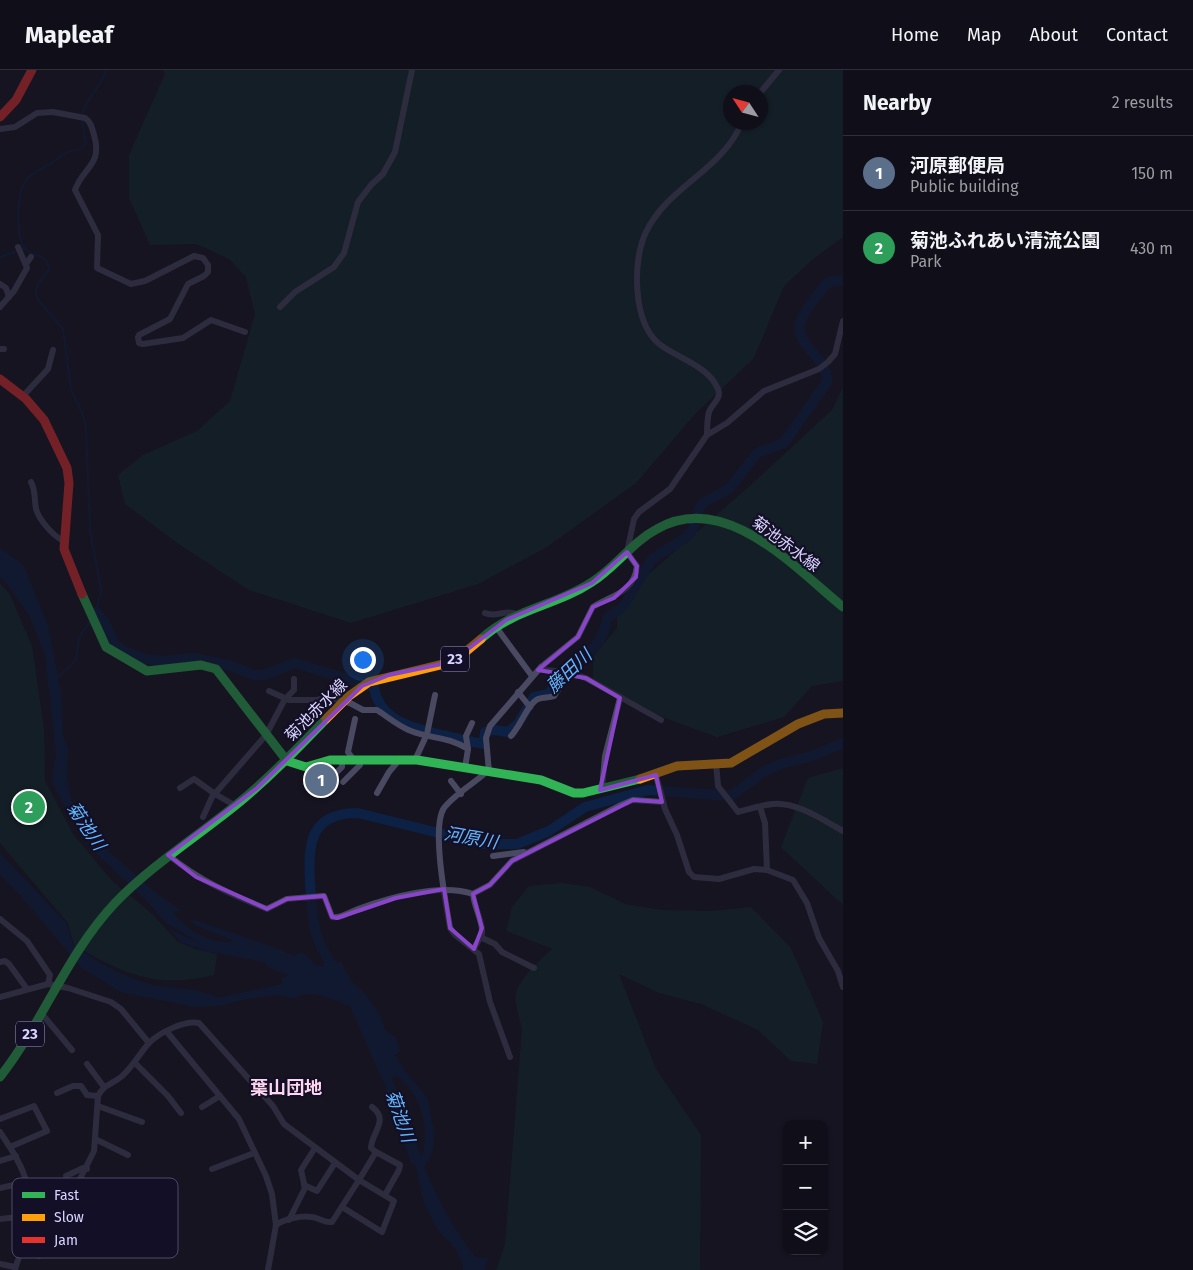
<!DOCTYPE html>
<html lang="en">
<head>
<meta charset="utf-8">
<style>
	:root { --surface:#100f19; --page:#191822; --text:#f1f3f6; --muted:#9c9ca2; --line:#302f38; --accent:#db2777 }
	body { margin:0; font-family:"Fira Sans","Noto Sans JP",sans-serif; background:var(--page); color:var(--text) }
	.controls { position:absolute; right:15px; bottom:15px; display:grid; overflow:hidden; border-radius:10px; box-shadow:0 1px 4px #0004 }
	.controls button { width:45px; height:45px; display:grid; place-items:center; padding:0; border:0; border-bottom:1px solid var(--line); background:var(--surface); color:var(--text); font:25px sans-serif }
	.compass { position:absolute; left:723px; top:15px; width:45px; height:45px; border-radius:50%; background:var(--surface); box-shadow:0 1px 4px #0004; rotate:306deg }
	.you { position:absolute; left:362px; top:589px; width:18px; height:18px; margin:-12px; border:4px solid #fff; border-radius:50%; background:#1a73e8; box-shadow:0 0 0 8px #1a73e833 }
	.badge { display:grid; place-items:center; width:32px; height:32px; border-radius:50%; background:var(--accent); color:#fff; font-size:16px; font-weight:700 }
	.pin { position:absolute; translate:-50% -50%; border:2px solid #fff; box-shadow:0 1px 5px #0006 }
	.list { margin:0; padding:0; list-style:none }
	h2 { display:flex; justify-content:space-between; align-items:center; height:65px; margin:0; padding:0 20px; font-size:21px }
	h2 small { font-size:16px; font-weight:400; color:var(--muted) }
	.list li { display:grid; grid-template-columns:32px 1fr auto; gap:15px; align-items:center; box-sizing:border-box; height:75px; padding:0 20px; border-top:1px solid var(--line) }
	.list b { display:block; font-size:19px; white-space:nowrap }
	.list p { margin:0; font-size:16px; white-space:nowrap; color:var(--muted) }
	.list em { font-size:16px; font-style:normal; color:var(--muted) }
	.icon { flex:none; width:28px; height:28px; fill:none; stroke:currentColor; stroke-width:2; stroke-linecap:round; stroke-linejoin:round }
	.map { position:relative; flex:none; width:843px; height:1200px; overflow:hidden }
	header { display:flex; align-items:center; gap:30px; box-sizing:border-box; height:70px; padding:0 25px; background:var(--surface); border-bottom:1px solid var(--line) }
	header strong { font-size:24px }
	nav { display:flex; gap:28px; margin-inline-start:auto; font-size:18px }
	main { display:flex }
	aside { flex:1; background:var(--surface) }
	.map>svg:first-child { display:block }
	.green { fill:#132c2d; fill-rule:evenodd }
	.water { fill:#0d2144; fill-rule:evenodd }
	.lines { fill:none; stroke-linecap:round; stroke-linejoin:round }
	.stream { stroke:#0d2144; stroke-width:2 }
	.river { stroke:#0d2144; stroke-width:10 }
	.street { stroke:#4a4962; stroke-width:6 }
	.fast { stroke:#30b455; stroke-width:9 }
	.slow { stroke:#ff9f0a; stroke-width:9 }
	.jam { stroke:#e5322d; stroke-width:9 }
	.marked { fill:none; stroke:#8945c9; stroke-width:4; stroke-linejoin:round }
	.labels { text-anchor:middle; dominant-baseline:central; stroke-width:4.5; stroke-linejoin:round; paint-order:stroke }
	.shield { fill:#130f26; stroke:#9e99be; stroke-width:1 }
	.shield-label { font-size:15px; font-weight:bold; fill:#d9d4ff }
	.street-label { font-size:16px; fill:#d9d4ff; stroke:#130f26 }
	.water-label { font-size:18px; font-style:italic; fill:#62b6ff; stroke:#130f26 }
	.neighbourhood-label { font-size:18px; font-weight:bold; fill:#ffd6f0; stroke:#130f26 }
	.key { fill:#130f26; stroke:#4e4a67; stroke-width:1 }
	.key-label { font-size:14px; fill:#d9d4ff }
</style>
</head>
<body>
<header>
<strong>Mapleaf</strong>
<nav><a>Home</a><a>Map</a><a>About</a><a>Contact</a></nav>
</header>
<main>
<div class="map">
<svg width="843" height="1200" viewBox="0 0 843 1200">
	<rect width="100%" height="100%" fill="#161421"/>
	<!-- green -->
	<g class="green">
		<path d="M 163,0 L 843,0 L 843,167 L 812,190 L 784,216 L 754,288 L 695,344 L 636,413 L 547,477 L 478,514 L 351,553 L 249,520 L 180,475 L 125,434 L 118,405 L 143,385 L 197,361 L 230,331 L 255,244 L 246,207 L 229,189 L 197,174 L 150,175 L 129,128 L 129,85 L 165,4 ZM 730,22 L 760,22 L 760,52 L 730,52 Z"/>
		<path d="M 843,318 L 843,611 L 812,616 L 784,647 L 717,667 L 665,648 L 593,611 L 593,587 L 617,558 L 617,546 L 649,504 L 753,413 L 832,340 Z"/>
		<path d="M 0,514 L 9,523 L 32,576 L 44,659 L 45,711 L 73,764 L 112,811 L 151,843 L 178,872 L 195,879 L 217,884 L 214,905 C 156,919 123,904 74,875 L 68,853 L 0,773 Z"/>
		<path d="M 843,698 L 843,835 L 781,777 L 808,708 Z"/>
		<path d="M 562,813 L 590,817 L 625,834 L 662,840 L 712,841 L 751,837 L 791,878 L 823,952 L 817,994 L 791,991 L 758,960 L 701,934 L 659,923 L 619,904 L 656,999 L 701,1065 L 700,1200 L 496,1200 L 505,1174 L 522,959 C 520,949 514,934 516,924 C 518,911 542,886 553,879 L 506,861 L 512,837 L 529,816 Z"/>
	</g>
	<!-- water -->
	<path class="water" d="M 0,478 L 23,495 L 48,556 L 61,623 L 63,666 L 68,678 L 67,708 L 71,730 L 96,760 L 91,759 L 96,770 L 151,819 L 181,841 L 173,843 C 187,860 212,876 235,871 L 195,855 L 189,848 C 224,861 260,871 294,886 L 302,882 L 316,895 L 322,897 L 324,893 L 341,892 L 351,911 L 366,925 L 380,945 L 385,960 L 395,967 L 400,981 L 395,985 L 404,1000 L 427,1028 L 434,1061 L 433,1081 L 424,1097 C 438,1129 453,1159 475,1187 L 488,1188 L 485,1200 L 463,1200 L 463,1195 L 455,1178 L 438,1160 L 424,1134 L 406,1050 L 381,1007 L 350,936 C 333,930 311,917 294,928 L 277,925 L 246,929 L 218,936 L 195,937 L 121,922 L 82,898 L 19,824 L 0,805 L 0,783 L 67,854 L 73,875 C 98,893 123,907 153,915 C 174,920 199,917 217,928 L 283,914 L 281,908 L 290,905 L 271,899 L 264,892 L 207,881 L 183,873 L 168,859 L 204,875 L 166,853 L 148,832 L 93,780 L 63,733 L 52,712 L 56,684 L 45,585 L 30,547 L 8,515 L 0,507 ZM 395,1005 C 421,1021 431,1059 422,1088 L 392,1009 Z"/>
	<g class="lines">
		<!-- stream -->
		<g class="stream">
			<path d="M 82,45 C 86,27 102,17 106,0"/>
			<path d="M 82,50 L 86,74 C 80,82 74,79 66,83 C 60,86 55,91 50,94 C 34,103 23,106 20,126 C 18,138 15,173 28,181 C 38,188 47,184 49,200 L 37,215 L 36,223 L 38,230 L 63,259 L 71,320 L 83,345 L 86,357 L 90,460 L 101,520 L 95,544"/>
			<path d="M 0,187 L 25,178"/>
			<path d="M 57,608 L 76,590 L 79,568 L 92,548"/>
		</g>
		<!-- river -->
		<g class="river">
			<path d="M 96,542 L 105,553 L 114,574 L 126,582 L 146,589 L 164,591 L 194,588 L 231,596 L 254,605 L 264,605 L 295,593 L 374,617 C 379,651 413,658 442,665 C 456,668 469,672 484,674 L 485,662 L 493,660 L 508,662 L 518,654 L 534,627 L 549,624 C 553,618 556,609 562,604 C 582,583 602,583 607,548 L 623,537 L 652,489 L 684,469 L 692,461 L 700,437 L 705,432 L 730,418 L 757,383 L 784,373 L 827,312 C 828,285 790,275 802,248 C 807,237 817,226 824,216 L 829,212 L 843,210"/>
			<path d="M 337,904 C 331,892 320,879 317,866 C 312,849 311,830 310,812 C 308,773 310,743 358,743 L 483,774 L 517,774 L 549,761 L 585,737 L 640,722 L 648,720 L 731,726 L 763,702 L 781,694 L 812,686 L 843,673"/>
			<path d="M 391,1020 L 415,1089"/>
		</g>
		<!-- street -->
		<g class="street">
			<path d="M 760,23 L 779,0"/>
			<path d="M 0,59 L 15,57 L 37,43 L 53,42 L 85,48 C 91,52 92,58 94,65 C 103,95 83,97 75,120 L 98,165 L 97,198 L 131,214 L 145,211 L 194,186 L 203,188 L 208,195 L 208,202 L 204,206 L 188,214 L 170,249 L 139,265 L 138,267 L 139,273 L 143,274 L 183,268 L 211,250 L 245,262"/>
			<path d="M 26,194 L 31,187"/>
			<path d="M 0,214 L 6,218 L 9,227"/>
			<path d="M 0,237 L 14,221 L 27,198 L 18,177"/>
			<path d="M 280,237 L 295,222 L 334,197 L 344,183 L 358,132 L 371,115 L 383,104 L 395,82 L 412,0"/>
			<path d="M 0,279 L 4,279"/>
			<path d="M 23,326 L 48,299 L 53,280"/>
			<path d="M 707,365 C 707,357 707,350 709,342 C 712,334 722,328 718,319 C 708,295 676,288 658,273 C 633,251 632,191 646,162 C 668,116 723,100 742,52"/>
			<path d="M 31,412 C 36,421 34,429 36,439 C 39,450 54,467 64,471"/>
			<path d="M 485,543 C 496,548 505,539 516,544"/>
			<path d="M 496,557 L 532,606"/>
			<path d="M 541,597 L 545,600 L 567,602 L 586,608 L 661,650"/>
			<path d="M 269,621 L 289,630 L 317,630 L 329,627 L 350,633 L 363,640 L 377,640 C 388,647 398,656 411,661 C 431,669 447,666 468,679 L 465,698"/>
			<path d="M 518,622 L 530,637"/>
			<path d="M 511,666 C 520,657 528,633 538,629 C 543,627 549,628 554,626 L 569,603"/>
			<path d="M 468,679 L 466,666 L 472,653"/>
			<path d="M 353,689 L 348,682 L 355,649"/>
			<path d="M 415,690 L 427,664 L 435,625"/>
			<path d="M 716,693 L 718,716 L 738,742 C 749,739 761,735 773,734 C 797,732 823,750 843,761"/>
			<path d="M 484,701 L 483,705 C 471,715 453,726 444,738 C 431,757 446,834 450,858 L 455,865 L 479,884 L 490,932 L 510,987"/>
			<path d="M 489,702 L 486,668 L 490,656 L 541,597 L 578,567 L 593,537 C 612,525 634,523 637,496 L 627,482 L 634,449 L 639,442 L 670,419 L 707,365 L 727,353 L 764,321 L 819,299 L 828,292 L 835,284 L 843,251"/>
			<path d="M 656,705 L 665,739 L 677,765 L 689,802 L 694,807 L 719,809 L 754,799 L 767,800 L 793,810 L 807,833 L 819,868 L 838,901 L 843,917"/>
			<path d="M 451,711 L 461,724"/>
			<path d="M 327,712 L 342,697 L 342,690"/>
			<path d="M 343,712 L 360,695 L 360,689"/>
			<path d="M 180,718 L 194,709 L 215,724 L 236,736"/>
			<path d="M 602,719 L 605,686 L 620,628"/>
			<path d="M 377,723 L 389,702 L 400,689"/>
			<path d="M 760,737 L 765,753 L 767,800"/>
			<path d="M 203,747 L 212,727 L 266,665 L 285,629 L 294,620 L 294,609"/>
			<path d="M 168,785 C 200,811 230,824 267,839 L 287,829 L 324,826 L 332,847 C 341,849 349,842 358,839 C 390,827 441,813 473,824 L 490,815 L 512,791 L 621,735 L 633,730 L 662,732"/>
			<path d="M 493,786 L 524,782"/>
			<path d="M 473,824 C 474,837 484,854 482,864 C 480,869 476,874 474,879"/>
			<path d="M 0,849 L 27,871 L 50,905 L 48,914"/>
			<path d="M 480,867 L 495,874 L 502,882 L 534,898"/>
			<path d="M 0,892 L 5,891 L 9,894 L 27,919"/>
			<path d="M 0,927 L 48,914 L 68,918 L 111,932 L 121,939 L 149,973"/>
			<path d="M 42,944 L 72,980"/>
			<path d="M 167,962 L 239,1049 L 266,1106 L 272,1124 L 276,1155 L 268,1200"/>
			<path d="M 135,993 L 168,1026 L 181,1043"/>
			<path d="M 87,994 L 104,1017"/>
			<path d="M 57,1023 L 73,1016 L 81,1016 L 87,1025 L 98,1026"/>
			<path d="M 98,1036 L 142,1052"/>
			<path d="M 202,1037 L 220,1026"/>
			<path d="M 0,1049 L 34,1036 L 47,1061 L 10,1077"/>
			<path d="M 0,1062 C 27,1102 36,1122 25,1171 C 22,1181 17,1190 15,1200"/>
			<path d="M 95,1069 L 128,1085"/>
			<path d="M 376,1082 L 400,1095 L 399,1100 L 385,1125"/>
			<path d="M 0,1091 L 16,1086"/>
			<path d="M 212,1099 L 254,1083"/>
			<path d="M 66,1106 L 83,1098 L 87,1099"/>
			<path d="M 304,1115 L 317,1121 L 335,1093"/>
			<path d="M 0,1118 L 27,1112"/>
			<path d="M 63,1124 L 68,1146"/>
			<path d="M 29,1136 L 76,1117 L 94,1081 L 98,1026 C 103,1015 112,1014 121,1007 C 133,997 139,984 149,973 C 159,963 184,950 199,953 L 273,1036 L 284,1054 L 359,1110 L 332,1152 C 324,1153 320,1148 312,1147 C 302,1145 284,1149 276,1155"/>
			<path d="M 342,1137 L 382,1162 L 394,1131 L 359,1110 L 376,1082 L 371,1078 C 371,1063 390,1050 372,1037"/>
			<path d="M 0,1149 L 28,1146 C 36,1157 35,1173 39,1186"/>
			<path d="M 289,1150 L 305,1118 L 301,1100 L 315,1078"/>
			<path d="M 47,1151 L 97,1140"/>
			<path d="M 0,1194 L 15,1197"/>
		</g>
		<!-- fast -->
		<g class="fast">
			<path d="M 82,524 L 106,577 L 147,601 L 201,595 L 216,599 L 287,691 L 306,697 L 330,690 L 417,690 L 541,710 L 574,723 L 583,723 L 640,709"/>
			<path d="M 481,569 C 515,538 556,536 592,512 C 616,497 632,472 657,459 C 725,420 794,497 843,537"/>
			<path d="M 0,1007 C 43,952 67,884 115,833 C 151,796 195,768 236,735 C 268,709 297,679 326,649"/>
		</g>
		<!-- slow -->
		<g class="slow">
			<path d="M 326,649 L 349,626 L 369,612 L 448,593 L 463,584 L 481,569"/>
			<path d="M 640,709 L 677,696 L 731,693 L 798,654 L 824,644 L 843,643"/>
		</g>
		<!-- jam -->
		<g class="jam">
			<path d="M 0,47 L 16,30 L 32,0"/>
			<path d="M 0,309 L 26,329 L 44,350 L 67,398 L 69,413 L 64,479 L 82,524"/>
		</g>
	</g>
	<!-- marked area -->
	<path d="M0 0H843V1200H0ZM 627,482 L 637,496 L 636,507 L 614,528 L 593,537 L 578,567 L 538,600 L 586,608 L 620,628 L 600,720 L 656,705 L 662,732 L 633,730 L 512,791 L 490,815 L 473,824 L 482,858 L 474,879 L 450,858 L 444,819 L 396,828 L 337,848 L 332,847 L 324,826 L 287,829 L 267,839 L 196,807 L 168,785 L 257,718 L 362,616 L 389,605 L 451,592 L 506,550 L 592,513 Z" fill="#161421" fill-opacity=".55" fill-rule="evenodd"/>
	<path class="marked" d="M 627,482 L 637,496 L 636,507 L 614,528 L 593,537 L 578,567 L 538,600 L 586,608 L 620,628 L 600,720 L 656,705 L 662,732 L 633,730 L 512,791 L 490,815 L 473,824 L 482,858 L 474,879 L 450,858 L 444,819 L 396,828 L 337,848 L 332,847 L 324,826 L 287,829 L 267,839 L 196,807 L 168,785 L 257,718 L 362,616 L 389,605 L 451,592 L 506,550 L 592,513 Z"/>
	<g class="labels">
		<!-- shield labels -->
		<g class="shield">
			<rect x="441" y="576.5" width="28" height="25" rx="4"/>
			<rect x="16" y="951.5" width="28" height="25" rx="4"/>
		</g>
		<g class="shield-label">
			<text x="455" y="589">23</text>
			<text x="30" y="964">23</text>
		</g>
		<!-- street labels -->
		<g class="street-label">
			<text transform="translate(786 474) rotate(37)">菊池赤水線</text>
			<text transform="translate(316 640) rotate(-45)">菊池赤水線</text>
		</g>
		<!-- water labels -->
		<g class="water-label">
			<text transform="translate(569 601) rotate(-43)">藤田川</text>
			<text transform="translate(86 756) rotate(56)">菊池川</text>
			<text transform="translate(471 768) rotate(10)">河原川</text>
			<text transform="translate(400 1046) rotate(71)">菊池川</text>
		</g>
		<!-- neighbourhood labels -->
		<g class="neighbourhood-label">
			<text x="286" y="1018">葉山団地</text>
		</g>
	</g>
	<!-- legend -->
	<rect x="12" y="1108" width="166" height="80" rx="8" class="key"/>
	<rect x="22" y="1122" width="23" height="6" fill="#30b455"/>
	<rect x="22" y="1144" width="23" height="7" fill="#ff9f0a"/>
	<rect x="22" y="1167" width="23" height="6" fill="#e5322d"/>
	<g class="key-label">
		<text x="54" y="1130">Fast</text>
		<text x="54" y="1152">Slow</text>
		<text x="54" y="1175">Jam</text>
	</g>
</svg>
<div class="controls">
<button>+</button>
<button>−</button>
<button><svg class="icon" aria-label="layers" viewBox="0 0 24 24"><path d="M12 4l9 5-9 5-9-5zM3 14l9 5 9-5"/></svg></button>
</div>
<svg class="compass" viewBox="-18 -18 36 36"><path d="M0-13l5 13h-10z" fill="#e53935"/><path d="M0 13l5-13h-10z" fill="#9c9ca2"/></svg>
<div class="you"></div>
<div class="pin badge" style="left:321px;top:710px;background:#5c6f8a">1</div>
<div class="pin badge" style="left:29px;top:737px;background:#2e9e5b">2</div>
</div>
<aside>
<h2>Nearby<small>2 results</small></h2>
<ul class="list">
<li><span class="badge" style="background:#5c6f8a">1</span><div><b>河原郵便局</b><p>Public building</p></div><em>150 m</em></li>
<li><span class="badge" style="background:#2e9e5b">2</span><div><b>菊池ふれあい清流公園</b><p>Park</p></div><em>430 m</em></li>
</ul>
</aside>
</main>
</body>
</html>
